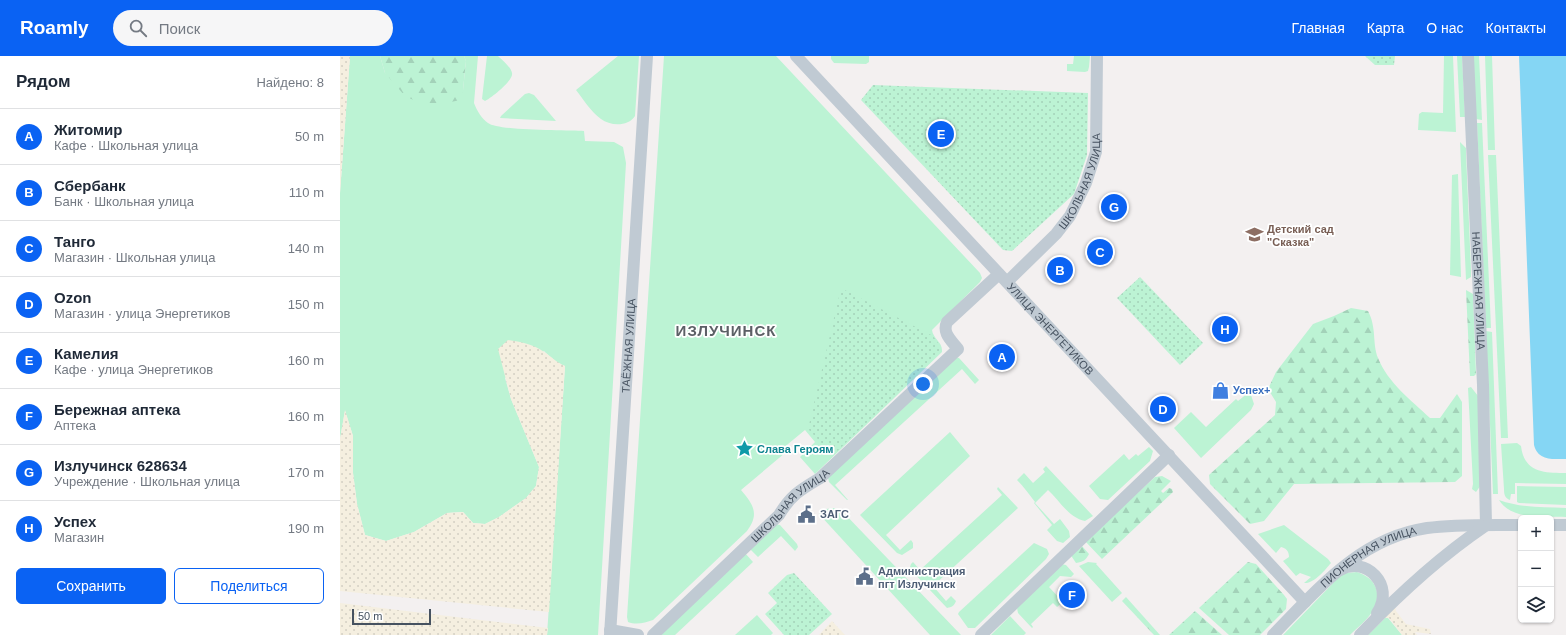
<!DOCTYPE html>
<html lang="ru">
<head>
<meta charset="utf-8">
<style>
	:root { --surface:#fff; --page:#f6f6f7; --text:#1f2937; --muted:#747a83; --line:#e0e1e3; --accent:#0a62f3 }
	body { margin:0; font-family:Arial,sans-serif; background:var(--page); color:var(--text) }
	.controls { position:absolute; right:12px; bottom:12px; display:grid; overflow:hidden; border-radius:6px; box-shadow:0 1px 3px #0004 }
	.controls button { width:36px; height:36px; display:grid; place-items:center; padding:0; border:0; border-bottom:1px solid var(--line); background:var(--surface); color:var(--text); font:20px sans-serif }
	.scale { position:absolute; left:12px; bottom:10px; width:79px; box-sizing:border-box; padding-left:4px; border:2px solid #465260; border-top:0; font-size:11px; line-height:14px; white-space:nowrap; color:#465260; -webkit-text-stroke:3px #fff; paint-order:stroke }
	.you { position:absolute; left:583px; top:328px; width:14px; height:14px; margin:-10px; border:3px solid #fff; border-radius:50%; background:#1a73e8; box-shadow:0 0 0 6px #1a73e833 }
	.badge { display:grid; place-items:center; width:26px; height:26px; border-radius:50%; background:var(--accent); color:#fff; font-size:13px; font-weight:700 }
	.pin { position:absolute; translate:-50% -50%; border:2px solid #fff; box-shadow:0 1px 4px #0006 }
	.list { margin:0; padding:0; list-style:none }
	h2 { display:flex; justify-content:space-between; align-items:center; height:52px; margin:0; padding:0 16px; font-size:17px }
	h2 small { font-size:13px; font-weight:400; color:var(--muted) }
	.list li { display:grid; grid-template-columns:26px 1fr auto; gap:12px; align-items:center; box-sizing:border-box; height:56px; padding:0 16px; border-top:1px solid var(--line) }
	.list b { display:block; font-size:15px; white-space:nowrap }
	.list p { margin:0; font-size:13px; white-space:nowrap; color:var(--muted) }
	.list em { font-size:13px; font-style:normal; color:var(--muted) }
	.actions { display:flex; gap:8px; padding:12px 16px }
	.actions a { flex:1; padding:9px 0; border:1px solid var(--accent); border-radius:6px; text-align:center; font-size:14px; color:var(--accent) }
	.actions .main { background:var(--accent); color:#fff }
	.icon { flex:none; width:22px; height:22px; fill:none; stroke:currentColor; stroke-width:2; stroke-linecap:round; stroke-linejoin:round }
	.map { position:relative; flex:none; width:1226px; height:579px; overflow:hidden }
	header { display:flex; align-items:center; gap:24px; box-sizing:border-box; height:56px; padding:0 20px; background:var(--accent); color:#fff }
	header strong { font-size:19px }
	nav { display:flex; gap:22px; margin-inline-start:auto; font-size:14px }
	.search { width:280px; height:36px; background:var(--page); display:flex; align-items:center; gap:10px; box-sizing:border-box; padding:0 14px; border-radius:22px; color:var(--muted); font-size:15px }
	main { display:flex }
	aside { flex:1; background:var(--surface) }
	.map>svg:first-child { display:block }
	.green { fill:#bcf3d4 }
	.forest { fill:url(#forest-firs) }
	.sand { fill:url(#sand-dots) }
	.park { fill:url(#park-dots) }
	.water { fill:#85d6f4 }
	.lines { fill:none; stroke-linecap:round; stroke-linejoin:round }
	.minor { stroke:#c0cad3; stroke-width:12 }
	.labels { text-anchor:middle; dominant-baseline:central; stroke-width:3.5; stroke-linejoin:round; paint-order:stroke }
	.street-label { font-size:11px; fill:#465260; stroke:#fff }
	.education-label { font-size:11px; font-weight:bold; fill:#785e54; stroke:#fff; text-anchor:start }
	.shop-label { font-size:11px; font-weight:bold; fill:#366cbe; stroke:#fff; text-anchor:start }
	.culture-label { font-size:11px; font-weight:bold; fill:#0d838f; stroke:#fff; text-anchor:start }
	.service-label { font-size:11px; font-weight:bold; fill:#4e5e75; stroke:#fff; text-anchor:start }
	.district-label { font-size:15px; font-weight:bold; letter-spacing:1px; fill:#5c6066; stroke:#fff }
</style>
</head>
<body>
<header>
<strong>Roamly</strong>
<div class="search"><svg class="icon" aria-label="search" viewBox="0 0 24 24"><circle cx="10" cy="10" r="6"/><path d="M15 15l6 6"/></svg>Поиск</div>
<nav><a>Главная</a><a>Карта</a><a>О нас</a><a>Контакты</a></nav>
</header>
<main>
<aside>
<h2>Рядом<small>Найдено: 8</small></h2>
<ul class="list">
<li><span class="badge">A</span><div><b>Житомир</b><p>Кафе · Школьная улица</p></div><em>50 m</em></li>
<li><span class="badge">B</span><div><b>Сбербанк</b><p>Банк · Школьная улица</p></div><em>110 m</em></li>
<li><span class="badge">C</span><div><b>Танго</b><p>Магазин · Школьная улица</p></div><em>140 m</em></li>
<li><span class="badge">D</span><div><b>Ozon</b><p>Магазин · улица Энергетиков</p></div><em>150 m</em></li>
<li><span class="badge">E</span><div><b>Камелия</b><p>Кафе · улица Энергетиков</p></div><em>160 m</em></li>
<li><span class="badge">F</span><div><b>Бережная аптека</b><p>Аптека</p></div><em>160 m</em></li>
<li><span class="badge">G</span><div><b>Излучинск 628634</b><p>Учреждение · Школьная улица</p></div><em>170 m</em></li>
<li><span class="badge">H</span><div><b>Успех</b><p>Магазин</p></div><em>190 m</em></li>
</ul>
<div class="actions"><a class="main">Сохранить</a><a>Поделиться</a></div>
</aside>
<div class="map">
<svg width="1226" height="579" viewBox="0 0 1226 579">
	<defs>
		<pattern id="forest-firs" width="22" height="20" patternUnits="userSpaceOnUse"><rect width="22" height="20" fill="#bcf3d4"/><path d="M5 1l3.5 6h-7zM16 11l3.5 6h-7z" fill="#a3d2b9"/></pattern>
		<pattern id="sand-dots" width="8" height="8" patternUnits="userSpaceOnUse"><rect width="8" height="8" fill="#f5efe0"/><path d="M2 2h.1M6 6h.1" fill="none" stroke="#d3cfc3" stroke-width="1.8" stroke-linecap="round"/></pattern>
		<pattern id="park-dots" width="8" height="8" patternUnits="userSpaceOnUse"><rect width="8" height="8" fill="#bcf3d4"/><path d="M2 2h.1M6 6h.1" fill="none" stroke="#a3d2b9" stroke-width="1.8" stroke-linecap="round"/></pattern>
	</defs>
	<rect width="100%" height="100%" fill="#f3f0f0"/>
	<!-- green -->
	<g class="green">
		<path d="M 10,0 L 40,0 L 45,17 L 123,34 L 126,5 L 124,0 L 138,0 L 134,47 C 137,55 142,63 148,67 C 158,75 228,74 244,75 L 245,85 L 274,86 L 283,91 L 286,107 L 258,579 L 207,579 L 225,310 L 216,307 L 204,295 L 165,322 L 171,343 L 199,411 L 196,430 L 186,442 L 159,461 L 145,468 L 133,467 L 123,456 L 107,457 L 74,476 L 46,485 L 25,479 L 17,448 L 13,417 L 13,380 L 5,355 L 0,383 L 0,137 Z"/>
		<path d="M 147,0 L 158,0 C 162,4 171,11 172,17 C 174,24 151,42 145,45 L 142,43 Z"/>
		<path d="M 278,0 L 299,0 L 295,60 C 288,71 270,70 261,63 C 251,56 243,43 236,34 Z"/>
		<path d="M 324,0 L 436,0 L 640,217 L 642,222 L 640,226 L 592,274 C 593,283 603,286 602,296 L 475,418 L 460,401 L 475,386 L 465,374 L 442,393 L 445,397 L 401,434 C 413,448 420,458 407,475 L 313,564 C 305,567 296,569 288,566 L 287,561 Z"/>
		<path d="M 491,0 L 529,0 L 529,6 L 526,8 L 494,7 L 491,3 Z"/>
		<path d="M 734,0 L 750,0 L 749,11 L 748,15 L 745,16 L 727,15 L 727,8 L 733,8 Z"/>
		<path d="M 1104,0 L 1113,0 L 1116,76 L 1078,74 L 1079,58 L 1082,56 L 1103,57 Z"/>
		<path d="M 1117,0 L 1122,0 L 1125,61 L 1120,61 Z"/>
		<path d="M 1133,0 L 1139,0 L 1142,64 L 1136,63 Z"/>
		<path d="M 1145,0 L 1152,0 L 1155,94 L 1148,94 Z"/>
		<path d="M 189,37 L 194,39 L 216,65 L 160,62 L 161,60 L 185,38 Z"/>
		<path d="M 1137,67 L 1142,67 L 1151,272 L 1146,272 Z"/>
		<path d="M 1120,86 L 1126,92 L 1126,97 L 1131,214 L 1131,221 L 1126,224 Z"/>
		<path d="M 1148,99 L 1156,99 L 1168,382 L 1161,382 Z"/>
		<path d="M 1118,118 L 1121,221 L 1110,219 L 1112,119 Z"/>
		<path d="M 1146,275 L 1152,276 L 1158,438 L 1153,438 Z"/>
		<path d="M 614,301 L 619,302 L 639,324 L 635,328 L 622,313 L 495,429 L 508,444 L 507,444 L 489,426 L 488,422 Z"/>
		<path d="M 1131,331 L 1138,340 L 1141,429 L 1136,436 L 1132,433 L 1133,428 L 1128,332 Z"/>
		<path d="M 908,337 L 911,339 L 914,348 L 911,354 L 861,402 L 834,372 L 851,356 L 866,371 L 896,343 L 898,345 Z"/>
		<path d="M 610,376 L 630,400 L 546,479 L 560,494 L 571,484 L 573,487 L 573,492 L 562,499 L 557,497 L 520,459 Z"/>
		<path d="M 1177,387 L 1181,390 C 1184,417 1205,417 1226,417 L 1226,428 L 1175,427 L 1175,438 L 1171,438 L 1170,444 C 1165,442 1164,439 1164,433 L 1161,388 Z"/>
		<path d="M 809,391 L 813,395 L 810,405 L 768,444 L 760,443 L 749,430 L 784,398 L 789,404 L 796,398 L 798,400 Z"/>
		<path d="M 706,410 L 753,460 L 745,465 C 729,462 719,444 708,434 L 695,447 L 714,468 L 720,463 L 729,475 L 730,481 L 723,487 L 717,485 L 707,474 L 712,469 L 694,447 L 695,446 C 689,438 684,431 677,424 L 684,417 L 693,427 L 705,416 L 703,413 Z"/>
		<path d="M 1177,430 L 1226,431 L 1226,449 L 1179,447 L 1177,446 Z"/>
		<path d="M 658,431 L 678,452 L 593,530 L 606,545 L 611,540 L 616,545 C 614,550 612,551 607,552 L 572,515 L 570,511 L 571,508 L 573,506 L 580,514 L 662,439 L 657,433 Z"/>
		<path d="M 1159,444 C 1181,452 1203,451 1226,452 L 1226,461 C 1205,460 1172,465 1159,444 Z"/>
		<path d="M 494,452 L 501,454 L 621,579 L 590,579 L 479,458 L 486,453 Z"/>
		<path d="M 435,468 L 440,469 L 457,488 L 458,491 L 455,495 L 441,480 L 418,501 L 409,492 Z"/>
		<path d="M 944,469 L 988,503 L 991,507 C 985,514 974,528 964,527 L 971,521 L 960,517 L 956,520 L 943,505 L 949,501 C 949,495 946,492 941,491 L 936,497 L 918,478 Z"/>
		<path d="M 694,487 L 707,493 L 709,498 L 706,503 L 635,572 L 628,572 L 618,558 L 619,556 Z"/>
		<path d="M 404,496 L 413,506 L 335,579 L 322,579 L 322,578 Z"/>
		<path d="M 748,506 L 757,507 L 756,508 L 782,537 L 772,546 L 739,510 Z"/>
		<path d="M 721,508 L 726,509 L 734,518 L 731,521 L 720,520 L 709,531 L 723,546 L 717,551 L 713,547 L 691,568 L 693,571 L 692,572 L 678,557 L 677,552 Z"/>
		<path d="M 1017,516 C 1036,522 1043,538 1032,556 C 1027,564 1017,572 1010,579 L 943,579 L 999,521 L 1006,517 Z"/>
		<path d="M 417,559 L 433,577 L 431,579 L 395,579 Z"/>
		<path d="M 670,560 L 686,577 L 684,579 L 651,579 Z"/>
		<path d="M 1045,562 L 1048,562 L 1062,579 L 1028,579 Z"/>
	</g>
	<!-- forest -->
	<g class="forest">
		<path d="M 40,0 L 124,0 L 126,5 L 123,34 L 120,44 L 88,51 L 65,40 L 45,17 Z"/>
		<path d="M 1126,234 L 1133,238 L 1136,318 L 1134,320 L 1130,320 Z"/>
		<path d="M 1011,252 L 1028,255 C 1037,272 1032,287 1038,302 C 1048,327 1071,344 1090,362 L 1100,362 L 1117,338 L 1122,346 L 1122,420 L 1115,426 L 954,428 L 924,465 L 910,468 L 870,428 L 869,419 L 935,359 L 936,346 L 928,333 L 936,316 L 973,268 L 994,260 Z"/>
		<path d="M 822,420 L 831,425 L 821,435 L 823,437 L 829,432 L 832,433 L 833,436 L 762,503 L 745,485 L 815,421 Z"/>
		<path d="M 742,490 L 749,498 C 746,504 743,506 736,507 L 730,498 Z"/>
		<path d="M 908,506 L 916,508 L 944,539 L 947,543 L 946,553 L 920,579 L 889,579 L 859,552 Z"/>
		<path d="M 786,541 L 820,579 L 814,579 L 782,545 Z"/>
		<path d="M 855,555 L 882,579 L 829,579 Z"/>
	</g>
	<!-- sand -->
	<g class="sand">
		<path d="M 0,0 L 10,0 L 0,137 Z"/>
		<path d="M 168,284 C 181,286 193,288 204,296 C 212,301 216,306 225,310 L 209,556 L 0,535 L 0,383 L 5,354 L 13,380 L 13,417 L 17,448 L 25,479 L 46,485 L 74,476 L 107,457 L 123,456 L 133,467 L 145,468 L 159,461 L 186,442 L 196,430 L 199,411 L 171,343 L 158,293 Z"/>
		<path d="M 0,547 L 208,572 L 207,579 L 0,579 Z"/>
		<path d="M 1055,550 L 1056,555 L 1066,568 L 1090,573 L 1091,578 L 1075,576 L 1077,579 L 1062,579 L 1049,562 L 1045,562 Z"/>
		<path d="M 492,565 L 505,579 L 479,579 Z"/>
	</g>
	<!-- park -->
	<g class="park">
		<path d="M 1025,0 L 1055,0 L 1054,9 L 1035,9 Z"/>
		<path d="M 533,29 L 748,37 L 747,99 L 734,138 L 672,195 L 663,194 L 521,44 Z"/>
		<path d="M 800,221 L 863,287 L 840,309 L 777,242 Z"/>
		<path d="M 501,232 L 593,280 L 601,291 L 600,296 L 493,399 L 468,373 Z"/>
		<path d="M 454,517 L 492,558 L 469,579 L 444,579 L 425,558 L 437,547 L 428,537 L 447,519 Z"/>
	</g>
	<!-- water -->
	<path class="water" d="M 1179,0 L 1226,0 L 1226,403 C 1213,403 1198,405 1194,389 Z"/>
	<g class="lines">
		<!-- minor -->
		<g class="minor">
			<path id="s1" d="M 456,0 L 965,546"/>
			<path id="s2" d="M 1128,0 L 1143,329 L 1146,469"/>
			<path id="s3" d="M 667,226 L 716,178 L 730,160 L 746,127 L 756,96 L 757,0"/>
			<path d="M 1211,469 L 1226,469"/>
			<path d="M 1000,514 C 1025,499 1056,529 1037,557"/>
			<path d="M 270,574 L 298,579"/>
			<path id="s4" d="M 270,579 L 307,0"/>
			<path id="s5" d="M 313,579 L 439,459 C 451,439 460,434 480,422 L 618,293 C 611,284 602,277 607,266 L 659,218"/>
			<path d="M 641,579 L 829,399"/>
			<path id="s6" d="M 933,579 C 978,533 1020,482 1087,472 C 1116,468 1151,469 1181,469"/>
			<path d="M 1020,579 C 1059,538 1098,502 1145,470"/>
		</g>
	</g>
	<!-- icons -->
	<defs>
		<symbol id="school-bare" viewBox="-9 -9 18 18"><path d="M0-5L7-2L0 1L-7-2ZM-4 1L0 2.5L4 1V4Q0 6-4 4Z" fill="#8d6e63" stroke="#fff" stroke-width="2.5" paint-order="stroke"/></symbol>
		<symbol id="shop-bare" viewBox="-9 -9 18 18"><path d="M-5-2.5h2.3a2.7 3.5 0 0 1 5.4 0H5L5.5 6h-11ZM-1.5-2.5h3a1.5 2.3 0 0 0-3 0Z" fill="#3f7fe0" stroke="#fff" stroke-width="2.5" paint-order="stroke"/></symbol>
		<symbol id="sight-bare" viewBox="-9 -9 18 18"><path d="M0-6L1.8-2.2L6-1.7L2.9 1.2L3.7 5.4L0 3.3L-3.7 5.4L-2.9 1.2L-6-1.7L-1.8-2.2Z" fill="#0f9aa8" stroke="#fff" stroke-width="2.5" paint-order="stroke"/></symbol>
		<symbol id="civic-bare" viewBox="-9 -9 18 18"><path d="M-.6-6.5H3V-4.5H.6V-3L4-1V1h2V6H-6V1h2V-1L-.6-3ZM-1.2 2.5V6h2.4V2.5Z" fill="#5c6f8a" stroke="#fff" stroke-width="2.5" paint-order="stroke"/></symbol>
	</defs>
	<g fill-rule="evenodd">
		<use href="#school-bare" x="902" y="166" width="25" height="25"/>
		<use href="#shop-bare" x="868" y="322" width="25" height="25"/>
		<use href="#sight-bare" x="392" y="380" width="25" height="25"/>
		<use href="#civic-bare" x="454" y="446" width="25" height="25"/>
		<use href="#civic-bare" x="512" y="508" width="25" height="25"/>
	</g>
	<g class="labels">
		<!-- street labels -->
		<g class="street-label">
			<text stroke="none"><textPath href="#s3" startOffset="128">ШКОЛЬНАЯ УЛИЦА</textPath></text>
			<text stroke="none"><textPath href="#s2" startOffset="235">НАБЕРЕЖНАЯ УЛИЦА</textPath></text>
			<text stroke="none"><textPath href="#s1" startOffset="373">УЛИЦА ЭНЕРГЕТИКОВ</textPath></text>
			<text stroke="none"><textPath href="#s4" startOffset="290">ТАЁЖНАЯ УЛИЦА</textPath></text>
			<text stroke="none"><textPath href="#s5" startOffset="189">ШКОЛЬНАЯ УЛИЦА</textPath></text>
			<text stroke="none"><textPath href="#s6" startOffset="125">ПИОНЕРНАЯ УЛИЦА</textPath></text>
		</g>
		<!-- education labels -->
		<g class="education-label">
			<text x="927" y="173">Детский сад<tspan x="927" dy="13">"Сказка"</tspan></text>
		</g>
		<!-- shop labels -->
		<g class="shop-label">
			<text x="893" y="334">Успех+</text>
		</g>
		<!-- culture labels -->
		<g class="culture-label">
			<text x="417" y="393">Слава Героям</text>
		</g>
		<!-- service labels -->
		<g class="service-label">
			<text x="480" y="458">ЗАГС</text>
			<text x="538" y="515">Администрация<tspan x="538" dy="13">пгт Излучинск</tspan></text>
		</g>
		<!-- district labels -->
		<g class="district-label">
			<text x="386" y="274">ИЗЛУЧИНСК</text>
		</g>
	</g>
</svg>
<div class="controls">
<button>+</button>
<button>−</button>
<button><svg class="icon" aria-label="layers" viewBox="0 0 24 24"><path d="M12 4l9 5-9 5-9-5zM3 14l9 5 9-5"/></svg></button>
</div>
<div class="scale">50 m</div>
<div class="you"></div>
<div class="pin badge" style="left:662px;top:301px">A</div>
<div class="pin badge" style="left:720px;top:214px">B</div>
<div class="pin badge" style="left:760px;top:196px">C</div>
<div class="pin badge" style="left:823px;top:353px">D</div>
<div class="pin badge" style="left:601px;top:78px">E</div>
<div class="pin badge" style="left:732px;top:539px">F</div>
<div class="pin badge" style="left:774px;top:151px">G</div>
<div class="pin badge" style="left:885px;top:273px">H</div>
</div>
</main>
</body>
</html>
